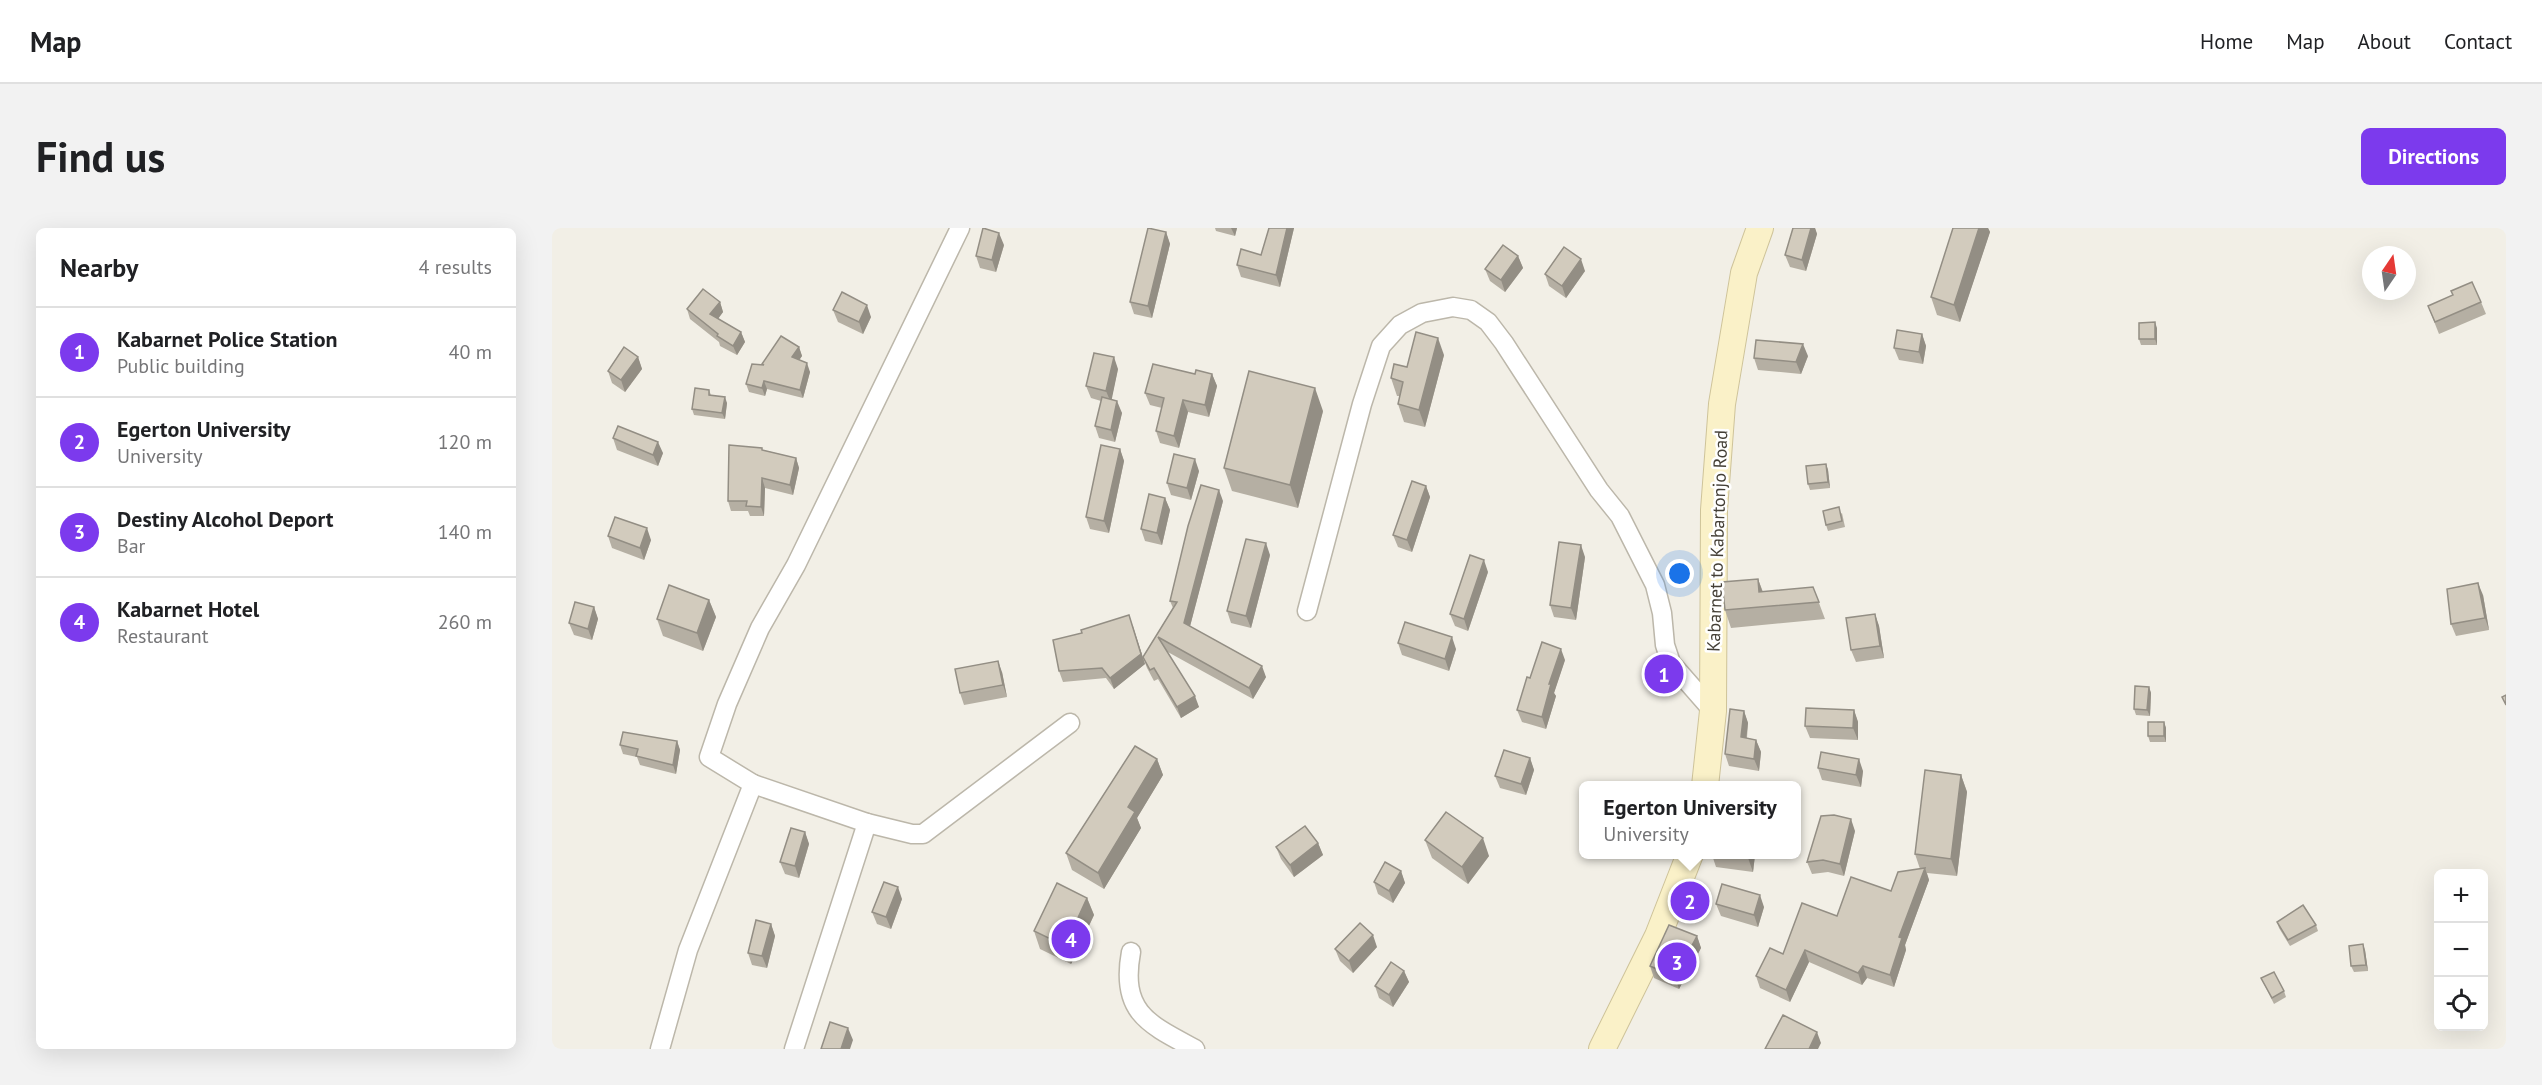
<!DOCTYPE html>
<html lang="en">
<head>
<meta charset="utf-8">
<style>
	:root { --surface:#fff; --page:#f2f2f2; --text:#202124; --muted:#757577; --line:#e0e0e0; --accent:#7c3aed }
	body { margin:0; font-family:"PT Sans",sans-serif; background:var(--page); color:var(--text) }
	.controls { position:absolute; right:18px; bottom:18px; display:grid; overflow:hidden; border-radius:9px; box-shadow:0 6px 24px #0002 }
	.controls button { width:54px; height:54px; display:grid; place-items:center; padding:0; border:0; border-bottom:2px solid var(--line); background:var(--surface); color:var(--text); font:30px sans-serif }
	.compass { position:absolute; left:1810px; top:18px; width:54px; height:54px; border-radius:50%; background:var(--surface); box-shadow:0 6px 24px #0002; rotate:13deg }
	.you { position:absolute; left:1128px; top:346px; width:21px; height:21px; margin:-15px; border:4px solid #fff; border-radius:50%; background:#1a73e8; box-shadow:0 0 0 9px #1a73e833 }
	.badge { display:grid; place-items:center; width:39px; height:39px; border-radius:50%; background:var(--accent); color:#fff; font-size:20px; font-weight:700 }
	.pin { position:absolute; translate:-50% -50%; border:3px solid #fff; box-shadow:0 2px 6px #0006 }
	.popup { position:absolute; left:1027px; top:553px; width:222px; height:78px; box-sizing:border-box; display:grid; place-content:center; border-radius:9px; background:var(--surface); filter:drop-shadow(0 2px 4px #0005); font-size:20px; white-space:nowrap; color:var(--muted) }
	.popup b { font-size:22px; color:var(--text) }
	.popup::after { content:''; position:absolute; left:50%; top:100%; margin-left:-12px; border:12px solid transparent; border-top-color:var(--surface) }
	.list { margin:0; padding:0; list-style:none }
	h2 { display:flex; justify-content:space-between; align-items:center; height:78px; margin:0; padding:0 24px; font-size:26px }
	h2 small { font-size:20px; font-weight:400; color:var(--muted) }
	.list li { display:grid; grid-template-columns:39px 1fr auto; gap:18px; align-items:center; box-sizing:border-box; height:90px; padding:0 24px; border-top:2px solid var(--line) }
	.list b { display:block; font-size:22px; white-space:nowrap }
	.list p { margin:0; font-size:20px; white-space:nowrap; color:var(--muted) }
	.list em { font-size:20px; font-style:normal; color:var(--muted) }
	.icon { flex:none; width:33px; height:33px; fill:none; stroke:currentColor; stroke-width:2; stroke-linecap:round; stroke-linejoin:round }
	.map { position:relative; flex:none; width:1954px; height:821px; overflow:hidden; border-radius:9px }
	header { display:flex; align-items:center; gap:36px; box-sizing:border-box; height:84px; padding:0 30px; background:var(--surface); border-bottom:2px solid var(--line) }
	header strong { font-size:28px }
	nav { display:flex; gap:33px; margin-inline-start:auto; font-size:21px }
	.intro { display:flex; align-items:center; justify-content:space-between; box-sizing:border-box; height:144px; padding:0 36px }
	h1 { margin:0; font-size:42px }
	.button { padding:15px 27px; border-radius:9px; background:var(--accent); color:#fff; font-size:21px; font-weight:700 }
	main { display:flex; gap:36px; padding:0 36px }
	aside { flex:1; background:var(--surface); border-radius:9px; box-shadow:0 6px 24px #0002 }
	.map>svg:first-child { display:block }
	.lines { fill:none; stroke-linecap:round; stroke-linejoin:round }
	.minor-casing { stroke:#bcb7aa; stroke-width:21 }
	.secondary-casing { stroke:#cec399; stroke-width:28 }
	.minor { stroke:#fff; stroke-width:18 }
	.secondary { stroke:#faf1c8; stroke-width:26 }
	.wall { fill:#b5afa3 }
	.shaded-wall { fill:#938e84 }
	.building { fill:#d2cbbd; stroke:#938e84; stroke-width:1.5 }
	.labels { text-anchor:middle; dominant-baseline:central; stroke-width:5; stroke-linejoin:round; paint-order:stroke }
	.street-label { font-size:18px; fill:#443f36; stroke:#fff }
</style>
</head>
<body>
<header>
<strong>Map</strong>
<nav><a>Home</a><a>Map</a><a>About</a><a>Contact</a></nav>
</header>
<div class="intro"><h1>Find us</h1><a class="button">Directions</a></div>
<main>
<aside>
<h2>Nearby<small>4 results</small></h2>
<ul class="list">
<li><span class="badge">1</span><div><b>Kabarnet Police Station</b><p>Public building</p></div><em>40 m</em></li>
<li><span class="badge">2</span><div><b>Egerton University</b><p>University</p></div><em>120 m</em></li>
<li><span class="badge">3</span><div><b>Destiny Alcohol Deport</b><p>Bar</p></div><em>140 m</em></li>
<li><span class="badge">4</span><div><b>Kabarnet Hotel</b><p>Restaurant</p></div><em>260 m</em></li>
</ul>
</aside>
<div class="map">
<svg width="1954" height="821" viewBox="0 0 1954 821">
	<rect width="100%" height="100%" fill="#f2efe6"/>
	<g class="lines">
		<defs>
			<g id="minor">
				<path d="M 755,383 L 810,176 L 829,118 L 848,97 L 870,85 L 901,79 L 919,82 L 936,94 L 952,115 L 1047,262 L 1068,288 L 1103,357 L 1110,385 L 1113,417 L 1119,435 L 1161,483"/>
				<path d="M 201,556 L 315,595 L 242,821"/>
				<path d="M 315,595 L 360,606 L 371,606 L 518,495"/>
				<path d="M 579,724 C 568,784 596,796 643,821"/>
				<path d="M 108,821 L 136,722 L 201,556 L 157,529 L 175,476 L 208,400 L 244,337 L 408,0"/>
			</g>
			<g id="secondary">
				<path d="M 1153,558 L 1161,483 L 1162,282 L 1170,176 L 1192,45 L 1208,0"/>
				<path d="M 1050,821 L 1106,708 L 1138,626"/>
			</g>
		</defs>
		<!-- minor casing -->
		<use href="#minor" class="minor-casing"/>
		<!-- secondary casing -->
		<use href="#secondary" class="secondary-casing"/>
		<!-- minor -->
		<use href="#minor" class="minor"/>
		<!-- secondary -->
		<use href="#secondary" class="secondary"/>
	</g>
	<!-- wall -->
	<g class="wall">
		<path d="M 663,0 L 685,0 L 683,8 L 664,3 Z"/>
		<path d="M 717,0 L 742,0 L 728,59 L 689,49 L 685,37 L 709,27 Z"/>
		<path d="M 1241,0 L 1263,0 L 1265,6 L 1254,43 L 1238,39 L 1233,27 Z"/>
		<path d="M 1401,0 L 1436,0 L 1438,4 L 1408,94 L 1385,87 L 1379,69 Z"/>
		<path d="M 614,4 L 618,16 L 600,90 L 582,86 L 578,74 Z"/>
		<path d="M 452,17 L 444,44 L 428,40 L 424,28 Z"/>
		<path d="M 966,28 L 971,40 L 953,64 L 938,53 L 933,41 Z"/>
		<path d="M 1033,43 L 1014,70 L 997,58 L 993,46 Z"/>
		<path d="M 168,74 L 171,84 L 166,91 L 189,104 L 193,114 L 185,127 L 168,118 L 167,114 L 138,91 L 135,81 Z"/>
		<path d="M 1929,74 L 1934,86 L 1887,106 L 1876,78 Z"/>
		<path d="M 281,82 L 319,89 L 311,106 L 286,94 Z"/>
		<path d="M 1605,100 L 1605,117 L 1589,117 L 1587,111 Z"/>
		<path d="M 1370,106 L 1374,118 L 1371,136 L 1347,132 L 1342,120 Z"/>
		<path d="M 247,119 L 250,128 L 247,132 L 258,144 L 251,170 L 215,161 L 213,168 L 197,164 L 194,156 L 211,137 Z"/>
		<path d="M 892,127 L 873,199 L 852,194 L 846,176 L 848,168 L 845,168 L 839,150 L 855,139 Z"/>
		<path d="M 1256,128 L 1249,146 L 1206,142 L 1202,130 Z"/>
		<path d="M 86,129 L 90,141 L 73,164 L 60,155 L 56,143 Z"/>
		<path d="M 566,141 L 559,172 L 570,185 L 563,214 L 547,210 L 543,198 L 549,173 L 539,170 L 534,158 Z"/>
		<path d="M 643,146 L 660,146 L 665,158 L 657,189 L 636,184 L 627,220 L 608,215 L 604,203 L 610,180 L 598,177 L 593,165 Z"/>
		<path d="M 157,162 L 159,167 L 175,175 L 173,191 L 142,187 L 140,181 Z"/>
		<path d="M 771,183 L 746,280 L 680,263 L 672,240 Z"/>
		<path d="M 61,210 L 111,225 L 106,238 L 65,222 Z"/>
		<path d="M 568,221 L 572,233 L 557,305 L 538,301 L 534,289 Z"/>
		<path d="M 211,222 L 244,230 L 247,240 L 241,267 L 213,260 L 212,288 L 198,288 L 196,283 L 179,283 L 176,273 Z"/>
		<path d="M 1274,236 L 1276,242 L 1278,260 L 1258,262 L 1256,256 Z"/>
		<path d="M 647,243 L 639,272 L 619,267 L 615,255 Z"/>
		<path d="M 874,258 L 878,269 L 860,324 L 846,319 L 841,307 Z"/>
		<path d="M 613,270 L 618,282 L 610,317 L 593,313 L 589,301 Z"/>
		<path d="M 671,273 L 638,398 L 714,449 L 701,471 L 614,423 L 647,479 L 629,490 L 606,451 L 602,453 L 595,440 L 591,429 L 621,380 L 618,373 Z"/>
		<path d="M 1290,285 L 1293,299 L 1276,303 L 1274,297 Z"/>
		<path d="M 56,308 L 99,312 L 92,332 L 60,320 Z"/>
		<path d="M 718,327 L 699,400 L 679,395 L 675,383 Z"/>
		<path d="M 1033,329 L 1024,392 L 1002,389 L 998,377 Z"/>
		<path d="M 936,344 L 916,403 L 903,398 L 898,386 Z"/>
		<path d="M 1206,351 L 1211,364 L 1261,359 L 1273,391 L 1179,400 L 1173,382 Z"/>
		<path d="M 1931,367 L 1937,402 L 1904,408 L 1899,396 Z"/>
		<path d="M 157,372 L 164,389 L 151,423 L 111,408 L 105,391 Z"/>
		<path d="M 42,379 L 46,391 L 40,412 L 22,407 L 17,395 Z"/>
		<path d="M 1323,386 L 1327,398 L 1332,430 L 1304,434 L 1299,422 Z"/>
		<path d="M 581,398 L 593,436 L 562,461 L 554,450 L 511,454 L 507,443 Z"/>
		<path d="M 846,415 L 904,421 L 897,443 L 850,427 Z"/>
		<path d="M 1013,432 L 1002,465 L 1004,468 L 994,501 L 970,494 L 965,482 L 978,450 Z"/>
		<path d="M 450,444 L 455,469 L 412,477 L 408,465 Z"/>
		<path d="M 1597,459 L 1599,465 L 1598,488 L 1584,487 L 1582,481 Z"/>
		<path d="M 1302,482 L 1306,494 L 1306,512 L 1258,510 L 1253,498 Z"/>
		<path d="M 1192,483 L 1196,495 L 1195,510 L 1204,512 L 1209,524 L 1207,543 L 1177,538 L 1173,526 Z"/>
		<path d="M 1612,494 L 1614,500 L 1614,514 L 1598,514 L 1596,508 Z"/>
		<path d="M 125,513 L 128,522 L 124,546 L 88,537 L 85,529 L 71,526 L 68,517 Z"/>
		<path d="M 978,530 L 982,542 L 974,567 L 948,560 L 943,548 Z"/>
		<path d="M 605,531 L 611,547 L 585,590 L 589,600 L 552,661 L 520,642 L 514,625 Z"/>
		<path d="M 1266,540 L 1311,543 L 1309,559 L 1270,552 Z"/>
		<path d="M 1409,547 L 1415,564 L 1405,648 L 1375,645 L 1377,652 L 1353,717 L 1354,722 L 1342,759 L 1315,750 L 1310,757 L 1257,734 L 1238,774 L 1208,760 L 1204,748 L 1231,726 L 1285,688 L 1339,663 L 1368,641 L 1363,626 Z"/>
		<path d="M 1303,603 L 1292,648 L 1276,644 L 1260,646 L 1255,634 Z"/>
		<path d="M 253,604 L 257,616 L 247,650 L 233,646 L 228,634 Z"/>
		<path d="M 873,612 L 937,628 L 916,656 L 880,630 Z"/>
		<path d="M 766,615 L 771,627 L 742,649 L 729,631 L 724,619 Z"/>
		<path d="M 1160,627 L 1203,627 L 1201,644 L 1164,639 Z"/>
		<path d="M 849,643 L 853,655 L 841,675 L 826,666 L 822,654 Z"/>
		<path d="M 535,670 L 542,687 L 519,736 L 488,721 L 482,703 Z"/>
		<path d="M 350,671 L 339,701 L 325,696 L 320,684 Z"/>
		<path d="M 1164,676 L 1212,679 L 1206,699 L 1169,688 Z"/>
		<path d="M 1725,694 L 1764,697 L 1766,703 L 1738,718 L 1727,700 Z"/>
		<path d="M 219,696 L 223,708 L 215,740 L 200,737 L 196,725 Z"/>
		<path d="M 1145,708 L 1149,720 L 1127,761 L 1102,750 L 1098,738 Z"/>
		<path d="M 825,719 L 801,745 L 788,733 L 783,721 Z"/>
		<path d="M 1813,722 L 1816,743 L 1802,744 L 1799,738 Z"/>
		<path d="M 852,743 L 857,754 L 841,779 L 827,770 L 823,758 Z"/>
		<path d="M 1709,750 L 1732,763 L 1734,769 L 1722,776 Z"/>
	</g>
	<!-- shaded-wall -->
	<g class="shaded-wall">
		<path d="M 679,0 L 685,0 L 683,8 Z"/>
		<path d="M 735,0 L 742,0 L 728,59 L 724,47 Z"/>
		<path d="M 1259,0 L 1263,0 L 1265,6 L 1254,43 L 1250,32 Z"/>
		<path d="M 1427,0 L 1436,0 L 1438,4 L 1408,94 L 1402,77 Z"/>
		<path d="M 614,4 L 618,16 L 600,90 L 596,78 Z"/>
		<path d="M 447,5 L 452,17 L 444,44 L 440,32 Z"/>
		<path d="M 966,28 L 971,40 L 953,64 L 949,52 Z"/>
		<path d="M 1029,31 L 1033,43 L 1014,70 L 1010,58 Z"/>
		<path d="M 168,74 L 171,84 L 162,96 L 158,86 Z"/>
		<path d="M 315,77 L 319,89 L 311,106 L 307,94 Z"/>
		<path d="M 1603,94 L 1605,100 L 1605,117 L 1603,111 Z"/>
		<path d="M 189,104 L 193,114 L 185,127 L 181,118 Z"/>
		<path d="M 1370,106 L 1374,118 L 1371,136 L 1367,124 Z"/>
		<path d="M 886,110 L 892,127 L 873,199 L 867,182 Z"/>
		<path d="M 1251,116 L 1256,128 L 1249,146 L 1244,134 Z"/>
		<path d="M 247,119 L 250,128 L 243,138 L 240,129 Z"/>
		<path d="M 86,129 L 90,141 L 73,164 L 69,152 Z"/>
		<path d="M 562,129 L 566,141 L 559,175 L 554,163 Z"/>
		<path d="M 255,135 L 258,144 L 251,170 L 248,162 Z"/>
		<path d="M 660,146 L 665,158 L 657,189 L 653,177 Z"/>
		<path d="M 212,153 L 215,161 L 213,168 L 210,160 Z"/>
		<path d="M 763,160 L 771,183 L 746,280 L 738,257 Z"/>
		<path d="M 173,169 L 175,175 L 173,191 L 170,185 Z"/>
		<path d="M 631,172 L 636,184 L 627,220 L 622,208 Z"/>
		<path d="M 565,173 L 570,185 L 563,214 L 559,202 Z"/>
		<path d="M 106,214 L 111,225 L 106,238 L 101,227 Z"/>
		<path d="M 568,221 L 572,233 L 557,305 L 552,293 Z"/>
		<path d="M 244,230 L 247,240 L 241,267 L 238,257 Z"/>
		<path d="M 643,231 L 647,243 L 639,272 L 635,260 Z"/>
		<path d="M 1274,236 L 1276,242 L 1278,260 L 1276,254 Z"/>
		<path d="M 210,250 L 213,260 L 212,288 L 209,279 Z"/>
		<path d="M 874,258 L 878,269 L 860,324 L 855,312 Z"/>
		<path d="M 667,262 L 671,273 L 636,406 L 632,395 Z"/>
		<path d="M 613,270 L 618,282 L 610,317 L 605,305 Z"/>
		<path d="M 95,300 L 99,312 L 92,332 L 88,320 Z"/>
		<path d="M 714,315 L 718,327 L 699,400 L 694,388 Z"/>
		<path d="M 1029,317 L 1033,329 L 1024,392 L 1019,380 Z"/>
		<path d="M 932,332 L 936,344 L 916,403 L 912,391 Z"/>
		<path d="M 1206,351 L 1212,368 L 1207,364 Z"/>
		<path d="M 1926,355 L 1931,367 L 1937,402 L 1933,390 Z"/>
		<path d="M 157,372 L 164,389 L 151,423 L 145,405 Z"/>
		<path d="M 42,379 L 46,391 L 40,412 L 36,401 Z"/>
		<path d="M 1323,386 L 1327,398 L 1332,430 L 1328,418 Z"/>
		<path d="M 577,387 L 593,436 L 562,461 L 558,450 Z"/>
		<path d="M 900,409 L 904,421 L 897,443 L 893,431 Z"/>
		<path d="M 1009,421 L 1013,432 L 1002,465 L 1004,468 L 994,501 L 990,489 L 997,456 Z"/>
		<path d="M 446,433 L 450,444 L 455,469 L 451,457 Z"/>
		<path d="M 710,438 L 714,449 L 701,471 L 697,460 Z"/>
		<path d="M 1597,459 L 1599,465 L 1598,488 L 1595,482 Z"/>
		<path d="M 643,468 L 647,479 L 629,490 L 625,479 Z"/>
		<path d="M 1302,482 L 1306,494 L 1306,512 L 1301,500 Z"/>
		<path d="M 1192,483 L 1196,495 L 1193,521 L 1189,509 Z"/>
		<path d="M 1612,494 L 1614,500 L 1614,514 L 1612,508 Z"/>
		<path d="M 1204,512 L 1209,524 L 1207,543 L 1202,531 Z"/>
		<path d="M 125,513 L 128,522 L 124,546 L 121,537 Z"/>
		<path d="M 978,530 L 982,542 L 974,567 L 969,556 Z"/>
		<path d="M 605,531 L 611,547 L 585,590 L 589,600 L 552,661 L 546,645 L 576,579 Z"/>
		<path d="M 1307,531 L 1311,543 L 1309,559 L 1304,547 Z"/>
		<path d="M 1409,547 L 1415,564 L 1405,648 L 1399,631 Z"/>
		<path d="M 1299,591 L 1303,603 L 1292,648 L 1288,636 Z"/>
		<path d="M 253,604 L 257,616 L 247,650 L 243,638 Z"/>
		<path d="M 931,610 L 937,628 L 916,656 L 910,639 Z"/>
		<path d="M 766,615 L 771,627 L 742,649 L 738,637 Z"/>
		<path d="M 1195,627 L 1203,627 L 1201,644 Z"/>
		<path d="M 1373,640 L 1377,652 L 1353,717 L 1354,722 L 1342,759 L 1338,747 L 1347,709 Z"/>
		<path d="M 849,643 L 853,655 L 841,675 L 837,663 Z"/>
		<path d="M 346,659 L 350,671 L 339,701 L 334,689 Z"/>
		<path d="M 1208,667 L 1212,679 L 1206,699 L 1202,687 Z"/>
		<path d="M 535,670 L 542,687 L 519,736 L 513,718 Z"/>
		<path d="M 219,696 L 223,708 L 215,740 L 210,728 Z"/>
		<path d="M 821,707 L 825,719 L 801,745 L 797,733 Z"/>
		<path d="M 1145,708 L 1149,720 L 1127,761 L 1123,749 Z"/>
		<path d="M 1811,716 L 1813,722 L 1816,743 L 1814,737 Z"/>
		<path d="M 1253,722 L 1257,734 L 1238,774 L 1234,762 Z"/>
		<path d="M 1311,738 L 1315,750 L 1310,757 L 1306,745 Z"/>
		<path d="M 852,743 L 857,754 L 841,779 L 837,767 Z"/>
		<path d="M 296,800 L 301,812 L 298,821 L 289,821 Z"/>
		<path d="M 1265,804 L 1269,815 L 1266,821 L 1257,821 Z"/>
	</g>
	<!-- building -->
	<g class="building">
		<path d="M 431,0 L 447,5 L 440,32 L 424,28 Z"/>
		<path d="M 596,0 L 614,4 L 596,78 L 578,74 Z"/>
		<path d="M 717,0 L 735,0 L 724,47 L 685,37 L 689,21 L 709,27 Z"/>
		<path d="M 1241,0 L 1259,0 L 1250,32 L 1233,27 Z"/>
		<path d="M 1401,0 L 1427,0 L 1402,77 L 1379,69 Z"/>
		<path d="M 951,17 L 966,28 L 949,52 L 933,41 Z"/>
		<path d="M 1012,19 L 1029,31 L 1010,58 L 993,46 Z"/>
		<path d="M 1920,54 L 1929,74 L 1883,94 L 1876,78 L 1901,67 L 1899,63 Z"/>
		<path d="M 151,61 L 168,74 L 158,86 L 189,104 L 181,118 L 165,108 L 166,106 L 135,81 Z"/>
		<path d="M 290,64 L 315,77 L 307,94 L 281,82 Z"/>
		<path d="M 1603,94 L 1603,111 L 1587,111 L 1587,95 Z"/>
		<path d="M 1345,102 L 1370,106 L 1367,124 L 1342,120 Z"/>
		<path d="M 864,104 L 886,110 L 867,182 L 846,176 L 851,154 L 839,150 L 842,136 L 855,139 Z"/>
		<path d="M 229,108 L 247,119 L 240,129 L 255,135 L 248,162 L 212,153 L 210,160 L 194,156 L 200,136 L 212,137 L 210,136 Z"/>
		<path d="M 1204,112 L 1251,116 L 1244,134 L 1202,130 Z"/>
		<path d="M 72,119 L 86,129 L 69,152 L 56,143 Z"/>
		<path d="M 542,125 L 562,129 L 554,163 L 534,158 Z"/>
		<path d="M 601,136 L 643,146 L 644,142 L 660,146 L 653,177 L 631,172 L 622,208 L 604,203 L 612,170 L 593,165 Z"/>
		<path d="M 697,143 L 763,160 L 738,257 L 672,240 Z"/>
		<path d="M 143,160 L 157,162 L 157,167 L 173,169 L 170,185 L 140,181 Z"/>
		<path d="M 550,169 L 565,173 L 559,202 L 543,198 Z"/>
		<path d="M 66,198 L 106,214 L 101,227 L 61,210 Z"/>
		<path d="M 177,217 L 210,220 L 210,222 L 244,230 L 238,257 L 210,250 L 209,279 L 194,278 L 195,273 L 176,273 Z"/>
		<path d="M 549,217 L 568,221 L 552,293 L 534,289 Z"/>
		<path d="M 622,226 L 643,231 L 635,260 L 615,255 Z"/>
		<path d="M 1274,236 L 1276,254 L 1256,256 L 1254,238 Z"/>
		<path d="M 860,253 L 874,258 L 855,312 L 841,307 Z"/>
		<path d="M 649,257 L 667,262 L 632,395 L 710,438 L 697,460 L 606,409 L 643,468 L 625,479 L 602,440 L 598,442 L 591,429 L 625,374 L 618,373 L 636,298 Z"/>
		<path d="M 597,266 L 613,270 L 605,305 L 589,301 Z"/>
		<path d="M 1287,279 L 1290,293 L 1274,297 L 1271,283 Z"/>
		<path d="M 63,289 L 95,300 L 88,320 L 56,308 Z"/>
		<path d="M 694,311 L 714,315 L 694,388 L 675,383 Z"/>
		<path d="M 1007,314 L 1029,317 L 1019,380 L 998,377 Z"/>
		<path d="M 918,327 L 932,332 L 912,391 L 898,386 Z"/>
		<path d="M 1206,351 L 1207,364 L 1261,359 L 1267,374 L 1173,382 L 1170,354 Z"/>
		<path d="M 1926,355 L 1933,390 L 1899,396 L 1895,361 Z"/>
		<path d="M 117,357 L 157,372 L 145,405 L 105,391 Z"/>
		<path d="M 23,374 L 42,379 L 36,401 L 17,395 Z"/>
		<path d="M 1323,386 L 1328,418 L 1299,422 L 1294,390 Z"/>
		<path d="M 577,387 L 589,426 L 558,450 L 550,440 L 507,443 L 501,412 L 530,405 L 529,402 Z"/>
		<path d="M 853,394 L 900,409 L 893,431 L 846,415 Z"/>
		<path d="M 990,414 L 1009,421 L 997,456 L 999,456 L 990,489 L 965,482 L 975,449 L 978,450 Z"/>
		<path d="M 446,433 L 451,457 L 408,465 L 403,441 Z"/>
		<path d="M 1583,458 L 1597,459 L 1595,482 L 1582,481 Z"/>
		<path d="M 1954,467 L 1954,477 L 1950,469 Z"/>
		<path d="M 1254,480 L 1302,482 L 1301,500 L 1253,498 Z"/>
		<path d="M 1178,481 L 1192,483 L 1189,509 L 1204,512 L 1202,531 L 1173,526 Z"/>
		<rect x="1596" y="494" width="16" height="14"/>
		<path d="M 71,504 L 125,513 L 121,537 L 84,528 L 86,521 L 68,517 Z"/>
		<path d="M 583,518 L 605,531 L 576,579 L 583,584 L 546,645 L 514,625 Z"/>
		<path d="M 952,522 L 978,530 L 969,556 L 943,548 Z"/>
		<path d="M 1269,524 L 1307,531 L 1304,547 L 1266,540 Z"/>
		<path d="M 1373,542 L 1409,547 L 1399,631 L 1363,626 Z"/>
		<path d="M 894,584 L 931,610 L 910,639 L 873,612 Z"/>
		<path d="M 1282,587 L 1299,591 L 1288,636 L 1271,632 L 1255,634 L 1269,588 Z"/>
		<path d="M 753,598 L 766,615 L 738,637 L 724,619 Z"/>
		<path d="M 239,600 L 253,604 L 243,638 L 228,634 Z"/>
		<path d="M 833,634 L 849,643 L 837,663 L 822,654 Z"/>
		<path d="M 1373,640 L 1347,709 L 1350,710 L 1338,747 L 1311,738 L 1306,745 L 1253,722 L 1234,762 L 1204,748 L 1218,720 L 1231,726 L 1250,675 L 1285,688 L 1299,649 L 1339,663 L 1346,644 Z"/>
		<path d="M 332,654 L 346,659 L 334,689 L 320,684 Z"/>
		<path d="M 505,655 L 535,670 L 513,718 L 482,703 Z"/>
		<path d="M 1170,656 L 1208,667 L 1202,687 L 1164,676 Z"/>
		<path d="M 1751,677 L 1764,697 L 1736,712 L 1725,694 Z"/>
		<path d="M 204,692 L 219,696 L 210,728 L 196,725 Z"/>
		<path d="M 808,695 L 821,707 L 797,733 L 783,721 Z"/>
		<path d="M 1117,697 L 1145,708 L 1123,749 L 1098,738 Z"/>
		<path d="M 1811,716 L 1814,737 L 1799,738 L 1797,718 Z"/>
		<path d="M 839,734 L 852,743 L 837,767 L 823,758 Z"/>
		<path d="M 1722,744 L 1732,763 L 1720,770 L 1709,750 Z"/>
		<path d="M 1231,787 L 1265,804 L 1257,821 L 1213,821 Z"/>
		<path d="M 278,794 L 296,800 L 289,821 L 269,821 Z"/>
	</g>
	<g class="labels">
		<!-- street labels -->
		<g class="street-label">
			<text transform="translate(1165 313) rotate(-88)">Kabarnet to Kabartonjo Road</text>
		</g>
	</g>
</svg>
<div class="controls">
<button>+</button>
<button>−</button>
<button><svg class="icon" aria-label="locate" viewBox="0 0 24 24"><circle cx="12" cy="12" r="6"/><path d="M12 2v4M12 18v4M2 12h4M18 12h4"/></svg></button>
</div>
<svg class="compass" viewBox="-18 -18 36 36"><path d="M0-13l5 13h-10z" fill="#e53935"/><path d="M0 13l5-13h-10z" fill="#757577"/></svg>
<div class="you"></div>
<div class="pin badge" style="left:1112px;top:446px">1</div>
<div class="pin badge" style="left:1138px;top:673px">2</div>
<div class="popup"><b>Egerton University</b>University</div>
<div class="pin badge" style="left:1125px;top:734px">3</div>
<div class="pin badge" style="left:519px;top:711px">4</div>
</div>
</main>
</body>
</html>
